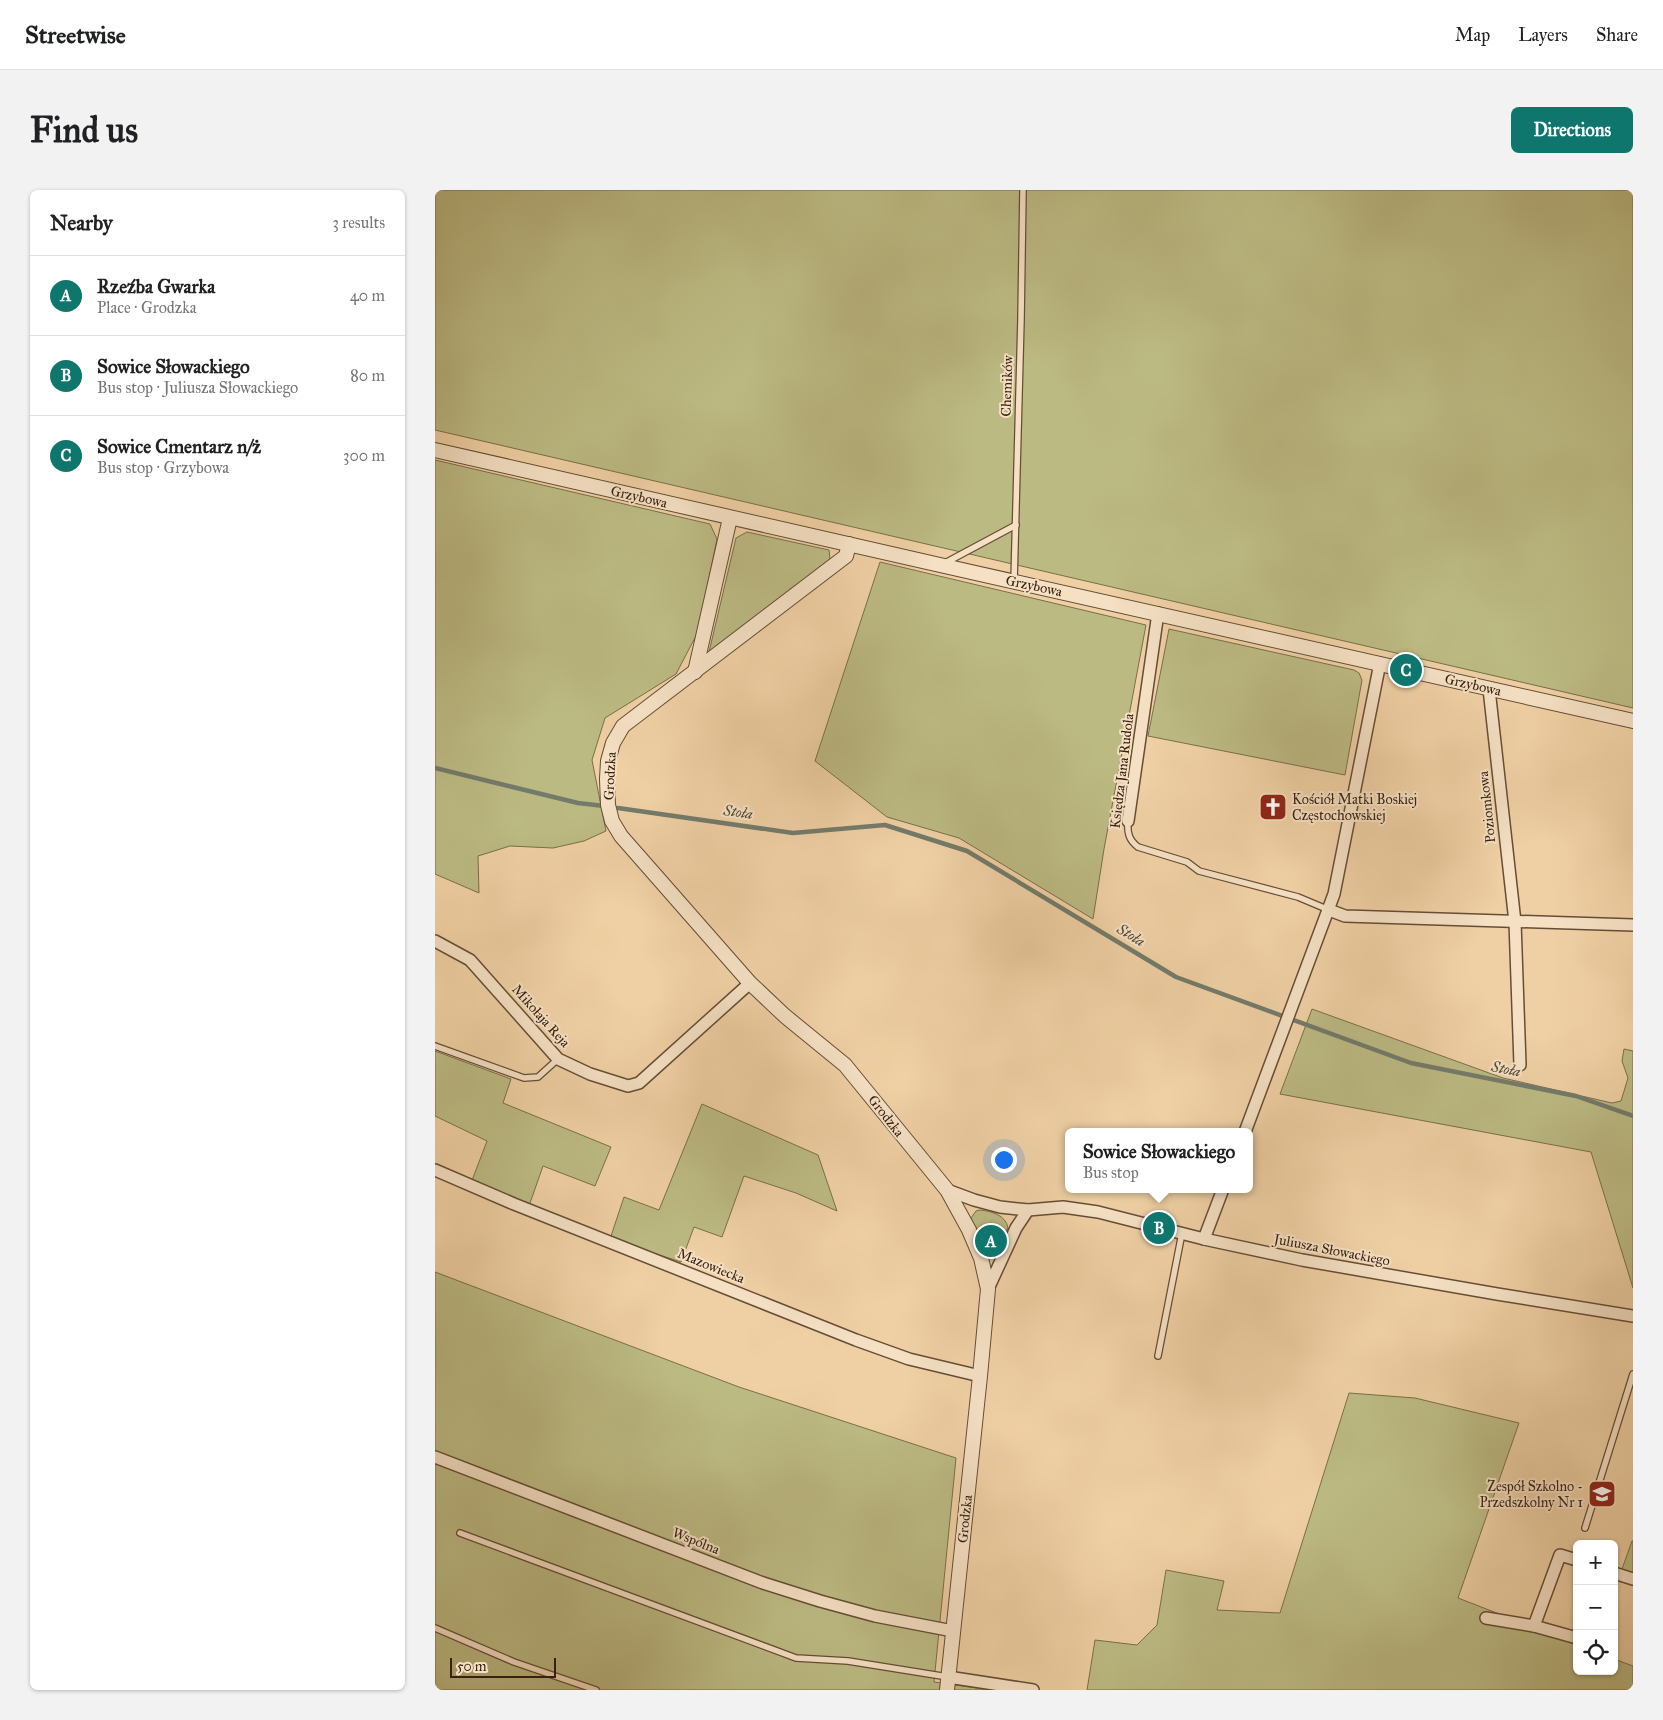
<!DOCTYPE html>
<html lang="en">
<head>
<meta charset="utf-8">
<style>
	:root { --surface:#fff; --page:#f2f2f2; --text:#202124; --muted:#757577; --line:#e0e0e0; --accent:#0f766e }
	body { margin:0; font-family:"IM FELL Great Primer",serif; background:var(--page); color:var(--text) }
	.controls { position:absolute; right:15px; bottom:15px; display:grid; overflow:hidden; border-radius:8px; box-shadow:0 1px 4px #0004 }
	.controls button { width:45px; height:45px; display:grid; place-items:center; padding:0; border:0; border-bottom:1px solid var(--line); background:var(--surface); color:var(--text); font:25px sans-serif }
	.scale { position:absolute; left:15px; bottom:12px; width:106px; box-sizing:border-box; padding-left:5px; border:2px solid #382110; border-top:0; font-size:14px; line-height:18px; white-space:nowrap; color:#382110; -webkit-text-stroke:4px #f5e0c4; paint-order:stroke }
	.you { position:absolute; left:568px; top:969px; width:18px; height:18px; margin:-12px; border:4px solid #fff; border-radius:50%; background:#1a73e8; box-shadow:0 0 0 8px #1a73e833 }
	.badge { display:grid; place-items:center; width:32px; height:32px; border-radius:50%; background:var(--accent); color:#fff; font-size:16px; font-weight:700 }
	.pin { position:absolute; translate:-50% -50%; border:2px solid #fff; box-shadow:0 1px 5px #0006 }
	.popup { position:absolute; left:630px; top:938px; width:188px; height:65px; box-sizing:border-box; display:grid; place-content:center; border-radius:8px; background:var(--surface); filter:drop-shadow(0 1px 4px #0005); font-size:16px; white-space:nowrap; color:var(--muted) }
	.popup b { font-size:19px; color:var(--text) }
	.popup::after { content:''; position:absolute; left:50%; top:100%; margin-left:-10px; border:10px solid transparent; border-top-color:var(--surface) }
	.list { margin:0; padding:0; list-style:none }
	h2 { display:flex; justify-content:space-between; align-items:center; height:65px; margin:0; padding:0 20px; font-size:21px }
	h2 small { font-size:16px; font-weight:400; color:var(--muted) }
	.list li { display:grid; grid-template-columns:32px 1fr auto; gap:15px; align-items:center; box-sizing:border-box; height:80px; padding:0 20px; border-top:1px solid var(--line) }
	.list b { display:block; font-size:19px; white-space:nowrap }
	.list p { margin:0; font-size:16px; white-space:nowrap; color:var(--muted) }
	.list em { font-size:16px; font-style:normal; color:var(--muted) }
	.icon { flex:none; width:28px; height:28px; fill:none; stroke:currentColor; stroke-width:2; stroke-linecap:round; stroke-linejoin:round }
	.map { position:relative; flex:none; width:1198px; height:1500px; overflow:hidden; border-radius:8px }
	header { display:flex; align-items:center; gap:30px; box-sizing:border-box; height:70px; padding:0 25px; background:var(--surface); border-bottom:1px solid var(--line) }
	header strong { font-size:24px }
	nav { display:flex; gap:28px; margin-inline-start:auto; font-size:18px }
	.intro { display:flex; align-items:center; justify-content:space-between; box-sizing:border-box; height:120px; padding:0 30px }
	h1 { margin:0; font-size:35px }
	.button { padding:12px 22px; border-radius:8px; background:var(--accent); color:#fff; font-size:18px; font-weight:700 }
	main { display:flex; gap:30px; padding:0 30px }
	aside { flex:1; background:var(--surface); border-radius:8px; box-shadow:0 1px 4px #0004 }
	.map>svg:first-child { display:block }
	.green { fill:#bcba83; stroke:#7a6e4a }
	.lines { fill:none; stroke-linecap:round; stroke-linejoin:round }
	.stream { stroke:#737b6a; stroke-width:4.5 }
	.service-casing { stroke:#664d35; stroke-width:8 }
	.minor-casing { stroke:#664d35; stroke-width:14 }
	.tertiary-casing { stroke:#664d35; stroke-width:16 }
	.service { stroke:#f5e0c4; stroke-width:5.5 }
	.minor { stroke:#f5e0c4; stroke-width:11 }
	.tertiary { stroke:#f5e0c4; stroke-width:14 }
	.labels { text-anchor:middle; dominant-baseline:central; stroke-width:4; stroke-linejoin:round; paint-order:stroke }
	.street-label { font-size:14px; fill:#382110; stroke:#f5e0c4 }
	.poi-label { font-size:14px; fill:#382110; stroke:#f5e0c4; text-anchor:start }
	.water-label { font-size:15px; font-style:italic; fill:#504636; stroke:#f5e0c4 }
</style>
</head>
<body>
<header>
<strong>Streetwise</strong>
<nav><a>Map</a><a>Layers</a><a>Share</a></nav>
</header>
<div class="intro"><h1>Find us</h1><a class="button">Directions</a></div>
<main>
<aside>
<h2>Nearby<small>3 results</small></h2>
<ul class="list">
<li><span class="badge">A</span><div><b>Rzeźba Gwarka</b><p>Place · Grodzka</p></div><em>40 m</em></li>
<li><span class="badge">B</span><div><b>Sowice Słowackiego</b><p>Bus stop · Juliusza Słowackiego</p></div><em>80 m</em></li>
<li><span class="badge">C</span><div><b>Sowice Cmentarz n/ż</b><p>Bus stop · Grzybowa</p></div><em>300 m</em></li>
</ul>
</aside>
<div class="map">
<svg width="1198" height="1500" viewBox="0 0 1198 1500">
	<rect width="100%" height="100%" fill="#efd0a4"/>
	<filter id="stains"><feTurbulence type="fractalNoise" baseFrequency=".004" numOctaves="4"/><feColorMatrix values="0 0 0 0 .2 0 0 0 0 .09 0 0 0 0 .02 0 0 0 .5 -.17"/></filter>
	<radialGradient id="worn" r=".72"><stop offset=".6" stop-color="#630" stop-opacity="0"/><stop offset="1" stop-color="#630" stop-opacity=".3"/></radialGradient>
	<!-- green -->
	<g class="green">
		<path d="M 0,0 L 1198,0 L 1198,518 L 0,240 Z"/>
		<path d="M 0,270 L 275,334 L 282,349 L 263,442 L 241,484 L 170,528 L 157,570 L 171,641 L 149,651 L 118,658 L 75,656 L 43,666 L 44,703 L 0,684 Z"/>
		<path d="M 312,342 L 394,360 L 395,369 L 274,462 L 301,348 Z"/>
		<path d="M 445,372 L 711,435 L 669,659 L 658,729 L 524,648 L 452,627 L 380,571 Z"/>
		<path d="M 734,439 L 919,480 L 924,483 L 927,490 L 910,585 L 713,546 Z"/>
		<path d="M 877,819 L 1068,888 L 1177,913 L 1186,911 L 1193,888 L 1187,871 L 1189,859 L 1198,861 L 1198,1098 L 1156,962 L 845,904 Z"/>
		<path d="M 0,861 L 76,889 L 68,913 L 176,957 L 160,996 L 108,976 L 94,1016 L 36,993 L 52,951 L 0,926 Z"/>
		<path d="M 267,914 L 383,965 L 402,1021 L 361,1003 L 309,986 L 287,1047 L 259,1037 L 246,1072 L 175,1049 L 189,1007 L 224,1020 Z"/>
		<path d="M 545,1020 C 556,1021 571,1025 573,1038 L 562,1058 L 559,1059 L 560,1046 L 551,1045 L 550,1058 L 547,1055 L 536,1028 L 541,1021 Z"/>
		<path d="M 0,1082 L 304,1197 L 521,1268 L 499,1492 L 556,1500 L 0,1500 Z"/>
		<path d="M 914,1203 L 980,1208 L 1084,1233 L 1023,1408 L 1142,1454 L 1142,1481 L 1179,1481 L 1179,1469 L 1198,1476 L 1198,1500 L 652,1500 L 660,1450 L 702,1455 L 722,1435 L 731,1380 L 789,1391 L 782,1420 L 845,1423 Z"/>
		<path d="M 1197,1351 L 1198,1351 L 1198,1383 L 1187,1379 Z"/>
	</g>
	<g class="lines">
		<!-- stream -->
		<g class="stream">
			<path d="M 0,578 L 143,613 L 169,616"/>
			<path d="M 183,618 L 358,643 L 450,635 L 532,661 L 741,787 L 976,873 L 1141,906 L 1198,926"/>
		</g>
		<defs>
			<g id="service">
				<path d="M 510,373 L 581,335"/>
				<path d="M 579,392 L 586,129 L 588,0"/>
				<path d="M 693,631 C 692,643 694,650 703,657 L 752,672 L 764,681 L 863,707 L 894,720"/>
				<path d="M 0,856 L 89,888 L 103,887 L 123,869"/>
				<path d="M 723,1166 L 747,1043"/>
				<path d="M 1150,1338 L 1198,1184"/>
				<path d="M 25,1343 L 361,1468 L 413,1471 L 513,1487"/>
				<path d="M 0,1438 L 79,1472 L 161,1500"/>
			</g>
			<g id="minor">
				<path d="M 1054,499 L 1080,732 L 1085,875"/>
				<path d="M 693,631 L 723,423"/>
				<path d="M 894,720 L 910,726 L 1198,735"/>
				<path d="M 0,751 L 35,770 L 123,869 L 155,884 L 193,896 L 204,893 L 315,793"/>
				<path d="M 810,942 L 899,704 L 945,473"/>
				<path d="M 0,980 L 79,1014 L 421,1150 L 474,1169 L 545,1186"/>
				<path d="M 512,1000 L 539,1010 L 565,1017 L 593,1020 L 628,1017 L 663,1022 L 769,1049 L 867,1070 L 1062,1104 L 1198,1126"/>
				<path d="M 769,1049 L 788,999"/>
				<path d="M 553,1099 L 581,1038 L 593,1020"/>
				<path d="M 0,1267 L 328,1393 L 385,1411 L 440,1426 L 518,1441"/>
				<path d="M 1179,1383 L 1198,1389"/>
				<path d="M 1051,1428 L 1099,1436 L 1142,1448"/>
				<path d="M 1099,1436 L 1125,1365 L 1142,1370"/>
				<path d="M 513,1487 L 598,1500"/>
			</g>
			<g id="tertiary">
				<path d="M 0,260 L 505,375 L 1198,531"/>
				<path d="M 414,354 L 411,366 L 188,536 L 178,553 L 173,571 L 172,589 L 173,615 L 177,631 L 186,646 L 315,793 L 350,826 L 410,875 L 512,1000 L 534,1040 L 546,1068 L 553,1099 L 545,1186 L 512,1500"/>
				<path d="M 260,482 L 295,328"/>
			</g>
		</defs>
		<!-- service casing -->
		<use href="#service" class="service-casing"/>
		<!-- minor casing -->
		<use href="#minor" class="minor-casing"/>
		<!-- tertiary casing -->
		<use href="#tertiary" class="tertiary-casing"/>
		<!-- service -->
		<use href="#service" class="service"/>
		<!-- minor -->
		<use href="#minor" class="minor"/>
		<!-- tertiary -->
		<use href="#tertiary" class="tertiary"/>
	</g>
	<!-- icons -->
	<defs>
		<symbol id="church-square" viewBox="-11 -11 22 22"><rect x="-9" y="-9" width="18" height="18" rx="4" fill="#8f2418" stroke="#f5e0c4"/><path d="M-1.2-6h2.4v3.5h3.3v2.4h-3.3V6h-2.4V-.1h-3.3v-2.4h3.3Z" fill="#fff"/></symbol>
		<symbol id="school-square" viewBox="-11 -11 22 22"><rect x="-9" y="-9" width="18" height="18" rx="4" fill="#8f2418" stroke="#f5e0c4"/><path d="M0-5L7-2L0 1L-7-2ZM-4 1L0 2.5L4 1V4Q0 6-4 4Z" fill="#fff"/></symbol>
	</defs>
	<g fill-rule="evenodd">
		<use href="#church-square" x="822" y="601" width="32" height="32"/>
		<use href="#school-square" x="1151" y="1288" width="32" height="32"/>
	</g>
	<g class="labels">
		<!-- street labels -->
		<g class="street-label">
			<text transform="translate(572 196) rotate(-88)">Chemików</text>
			<text transform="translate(204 307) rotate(13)">Grzybowa</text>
			<text transform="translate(599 396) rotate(12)">Grzybowa</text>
			<text transform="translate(1038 495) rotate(13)">Grzybowa</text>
			<text transform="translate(687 581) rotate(-83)">Księdza Jana Rudola</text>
			<text transform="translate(175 586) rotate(-87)">Grodzka</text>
			<text transform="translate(1052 617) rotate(-96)">Poziomkowa</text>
			<text transform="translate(106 826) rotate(48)">Mikołaja Reja</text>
			<text transform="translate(451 926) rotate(52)">Grodzka</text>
			<text transform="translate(897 1060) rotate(11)">Juliusza Słowackiego</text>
			<text transform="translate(276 1076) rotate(22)">Mazowiecka</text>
			<text transform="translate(530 1329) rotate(-84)">Grodzka</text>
			<text transform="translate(261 1351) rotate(22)">Wspólna</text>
		</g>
		<!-- poi labels -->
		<g class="poi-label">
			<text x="857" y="609">Kościół Matki Boskiej<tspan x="857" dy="16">Częstochowskiej</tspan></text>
			<text x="1148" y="1296" text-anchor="end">Zespół Szkolno -<tspan x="1148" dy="16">Przedszkolny Nr 1</tspan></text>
		</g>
		<!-- water labels -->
		<g class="water-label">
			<text transform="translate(303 622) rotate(8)">Stoła</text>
			<text transform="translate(696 745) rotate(31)">Stoła</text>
			<text transform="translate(1071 879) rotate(11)">Stoła</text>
		</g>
	</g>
	<rect width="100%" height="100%" filter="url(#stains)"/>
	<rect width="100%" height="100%" fill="url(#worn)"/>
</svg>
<div class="controls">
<button>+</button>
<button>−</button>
<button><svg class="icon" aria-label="locate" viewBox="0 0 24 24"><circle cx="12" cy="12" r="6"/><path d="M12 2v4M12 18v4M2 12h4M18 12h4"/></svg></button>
</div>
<div class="scale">50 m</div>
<div class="you"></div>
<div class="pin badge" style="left:556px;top:1051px">A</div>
<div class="pin badge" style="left:724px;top:1038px">B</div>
<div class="popup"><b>Sowice Słowackiego</b>Bus stop</div>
<div class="pin badge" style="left:971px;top:480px">C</div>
</div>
</main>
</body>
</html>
